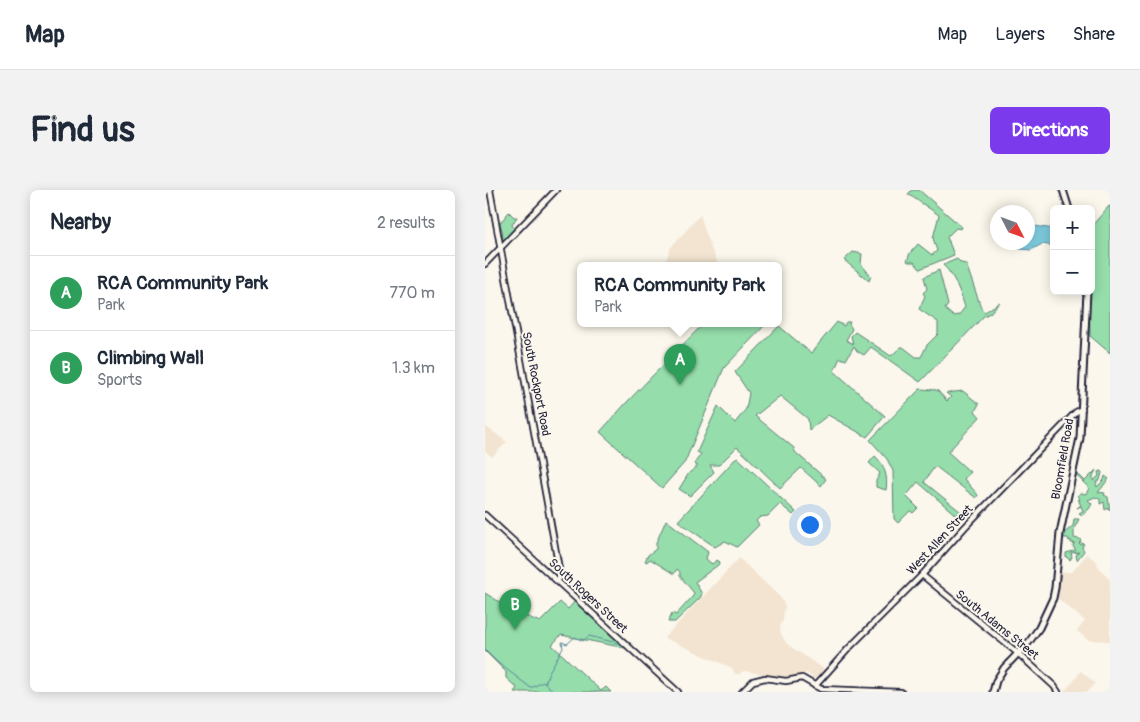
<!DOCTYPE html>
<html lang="en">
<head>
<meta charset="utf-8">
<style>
	:root { --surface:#fff; --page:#f2f2f3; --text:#1f2937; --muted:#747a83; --line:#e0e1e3; --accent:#7c3aed }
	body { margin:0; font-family:Pangolin,sans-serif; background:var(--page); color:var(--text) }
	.controls { position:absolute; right:15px; top:15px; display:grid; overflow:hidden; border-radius:8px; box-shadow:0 2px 12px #0003 }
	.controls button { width:45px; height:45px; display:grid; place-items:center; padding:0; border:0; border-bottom:1px solid var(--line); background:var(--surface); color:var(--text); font:25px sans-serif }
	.compass { position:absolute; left:505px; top:15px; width:45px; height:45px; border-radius:50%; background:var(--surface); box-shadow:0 2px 12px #0003; rotate:132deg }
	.you { position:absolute; left:324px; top:334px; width:18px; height:18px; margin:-12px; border:4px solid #fff; border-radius:50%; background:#1a73e8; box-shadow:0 0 0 8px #1a73e833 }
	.badge { display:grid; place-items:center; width:32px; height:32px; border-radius:50%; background:var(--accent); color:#fff; font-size:16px; font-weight:700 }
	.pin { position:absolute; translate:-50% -41px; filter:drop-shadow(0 1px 2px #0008) }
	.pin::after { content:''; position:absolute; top:26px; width:18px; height:15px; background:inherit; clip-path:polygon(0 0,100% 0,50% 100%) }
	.popup { position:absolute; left:92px; top:72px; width:205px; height:65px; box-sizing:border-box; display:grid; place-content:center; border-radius:8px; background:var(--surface); filter:drop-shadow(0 1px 4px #0005); font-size:16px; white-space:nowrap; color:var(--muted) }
	.popup b { font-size:19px; color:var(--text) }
	.popup::after { content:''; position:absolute; left:50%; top:100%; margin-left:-10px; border:10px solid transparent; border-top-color:var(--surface) }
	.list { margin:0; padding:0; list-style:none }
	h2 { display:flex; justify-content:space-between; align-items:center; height:65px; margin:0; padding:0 20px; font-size:21px }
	h2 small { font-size:16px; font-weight:400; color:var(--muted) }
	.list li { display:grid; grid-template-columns:32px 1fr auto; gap:15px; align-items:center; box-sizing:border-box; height:75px; padding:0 20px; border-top:1px solid var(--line) }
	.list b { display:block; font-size:19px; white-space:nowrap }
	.list p { margin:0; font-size:16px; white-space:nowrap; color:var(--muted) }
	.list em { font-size:16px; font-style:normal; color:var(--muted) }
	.map { position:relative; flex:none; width:625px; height:502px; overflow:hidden; border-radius:8px }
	header { display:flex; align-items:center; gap:30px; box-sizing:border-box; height:70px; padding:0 25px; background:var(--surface); border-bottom:1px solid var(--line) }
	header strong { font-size:24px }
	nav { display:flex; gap:28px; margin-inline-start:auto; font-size:18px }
	.intro { display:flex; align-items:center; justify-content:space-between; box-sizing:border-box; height:120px; padding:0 30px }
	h1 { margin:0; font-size:35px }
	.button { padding:12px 22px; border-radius:8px; background:var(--accent); color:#fff; font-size:18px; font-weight:700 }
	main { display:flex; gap:30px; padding:0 30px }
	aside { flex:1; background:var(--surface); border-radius:8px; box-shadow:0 2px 12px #0003 }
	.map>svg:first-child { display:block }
	.built { fill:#f3e4d1 }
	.green { fill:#95ddab; stroke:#5c8073 }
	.water { fill:#7cc8db; stroke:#58869b }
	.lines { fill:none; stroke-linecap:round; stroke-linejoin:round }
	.stream { stroke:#58869b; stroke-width:1 }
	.secondary-casing { stroke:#22223b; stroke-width:8 }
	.primary-casing { stroke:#22223b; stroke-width:9 }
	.secondary { stroke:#fbf7ec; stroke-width:4.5 }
	.primary { stroke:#fbf7ec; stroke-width:5 }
	.labels { text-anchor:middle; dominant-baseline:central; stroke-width:4; stroke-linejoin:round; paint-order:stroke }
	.street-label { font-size:12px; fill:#22223b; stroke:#fbf7ec }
</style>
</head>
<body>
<header>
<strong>Map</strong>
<nav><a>Map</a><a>Layers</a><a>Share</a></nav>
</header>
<div class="intro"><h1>Find us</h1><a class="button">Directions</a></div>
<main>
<aside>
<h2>Nearby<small>2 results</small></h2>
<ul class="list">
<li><span class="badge" style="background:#2e9e5b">A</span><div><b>RCA Community Park</b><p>Park</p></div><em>770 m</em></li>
<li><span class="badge" style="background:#2e9e5b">B</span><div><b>Climbing Wall</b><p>Sports</p></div><em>1.3 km</em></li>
</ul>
</aside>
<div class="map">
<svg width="625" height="502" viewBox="0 0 625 502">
	<rect width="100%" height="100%" fill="#fbf7ec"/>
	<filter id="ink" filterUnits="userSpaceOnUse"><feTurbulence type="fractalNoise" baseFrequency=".02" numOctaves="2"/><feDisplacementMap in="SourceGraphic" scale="10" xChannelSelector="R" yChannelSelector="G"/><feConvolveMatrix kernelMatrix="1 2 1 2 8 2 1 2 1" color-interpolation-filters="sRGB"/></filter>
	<g filter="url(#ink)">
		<!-- built -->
		<g class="built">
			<path d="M 215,25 L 226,58 L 234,76 L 182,76 L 181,70 L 186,57 Z"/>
			<path d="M 0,236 L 22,252 L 7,267 L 0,261 Z"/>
			<path d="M 602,364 L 613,373 L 612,375 L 625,390 L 625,451 L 603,450 L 592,441 L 600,431 L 570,406 L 570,404 L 575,382 L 587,382 Z"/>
			<path d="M 254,368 L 296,408 L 300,416 L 298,429 L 295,437 L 296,444 L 302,454 L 340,480 L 331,491 L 322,483 L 299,488 L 259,481 L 254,484 L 250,484 L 247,478 L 179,448 Z"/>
			<path d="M 596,481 L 610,493 L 603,502 L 578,502 L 588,492 Z"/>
		</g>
		<!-- green -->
		<g class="green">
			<path d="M 427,0 L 434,0 L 477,37 L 476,39 L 471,38 L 462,47 L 469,65 L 435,79 L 429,72 L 424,72 L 422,71 L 425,63 L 433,54 L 447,65 L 452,61 L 448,48 L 454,25 L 423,4 Z"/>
			<path d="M 624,16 L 625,16 L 625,163 L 605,146 L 604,101 L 606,101 L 606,37 Z"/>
			<path d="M 24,22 L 29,27 L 32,27 L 27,35 L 30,40 L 19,51 L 16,50 L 18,44 L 15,33 Z"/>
			<path d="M 368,62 L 377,64 L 376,74 L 386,86 L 384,91 L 359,70 Z"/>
			<path d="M 472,69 L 476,73 L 481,74 L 497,120 L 500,122 L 515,112 L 505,123 L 499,126 L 435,192 L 386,157 L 379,165 L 372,161 L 369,156 L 361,170 L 355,168 L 349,181 L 400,226 L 382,247 L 343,225 L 324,240 L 323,229 L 295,206 L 270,226 L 309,258 L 310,262 L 341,289 L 336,296 L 316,278 L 295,298 L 252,257 L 234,275 L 225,275 L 229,282 L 205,306 L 194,299 L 204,283 L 213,276 L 209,274 L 216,264 L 212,262 L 233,216 L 250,233 L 261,219 L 264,203 L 250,182 L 294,136 L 326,163 L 352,132 L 359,136 L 361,132 L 365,132 L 364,134 L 367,139 L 361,150 L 368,154 L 366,146 L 370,142 L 406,166 L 416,157 L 418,157 L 431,167 L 436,167 L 442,155 L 453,144 L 453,132 L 434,119 L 440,106 L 438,103 L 442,99 L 439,87 L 454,80 L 463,115 L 460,119 L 468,126 L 474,125 L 480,117 C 475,102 470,86 458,75 Z"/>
			<path d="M 218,134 L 281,134 L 239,178 L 200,272 L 177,298 L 115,242 L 142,212 Z"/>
			<path d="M 435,199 L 452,200 L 462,211 L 466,207 L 461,203 L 478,201 L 494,214 L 490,221 L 495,227 L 463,262 L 485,282 L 479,289 L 493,305 L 491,308 L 450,276 L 439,292 L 476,322 L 473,327 L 433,292 L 421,306 L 433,318 L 428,323 L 425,321 L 413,333 L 409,329 L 408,281 L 402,269 L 385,250 Z"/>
			<path d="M 390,266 C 400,275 403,287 401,300 L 391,297 L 391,291 L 395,283 L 384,273 Z"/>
			<path d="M 252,267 L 311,322 L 308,325 L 295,314 L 283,326 L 275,327 L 271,331 L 274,335 L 252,357 L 240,351 L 230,357 L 193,331 Z"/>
			<path d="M 611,280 L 608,286 L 608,291 L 614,286 L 613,282 L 616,281 L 617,283 L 615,290 L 611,293 L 612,297 L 619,290 L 620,286 L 624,289 C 620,292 618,298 613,302 L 620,303 L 619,305 L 623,307 L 625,320 L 623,318 L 620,320 L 619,312 L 615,314 L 615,309 L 610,307 L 603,310 L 607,314 L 604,319 L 597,325 L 594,323 L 598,321 L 596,316 L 592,318 L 596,315 L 594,312 L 595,310 L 593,310 L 595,308 L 592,306 L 596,303 L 601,304 L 604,298 L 591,285 L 593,284 L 600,291 Z"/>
			<path d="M 589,329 L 594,329 L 589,339 L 589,348 L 595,349 L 596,352 L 594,353 L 596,355 L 597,353 L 599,354 L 597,357 L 599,361 L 592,370 L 591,365 L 594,362 L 586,363 L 587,367 L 585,370 L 581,367 L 581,363 L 591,360 L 588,357 L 589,353 L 586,353 L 586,350 L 584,351 L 583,348 L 579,348 L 578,344 L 588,336 Z"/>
			<path d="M 181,330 L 223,362 L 221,369 L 227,374 L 232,370 L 235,372 L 233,375 L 210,392 L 217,404 L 215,408 L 190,432 L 183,432 L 187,423 L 191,425 L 208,406 L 209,403 L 195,386 L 195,382 L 192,379 L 189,384 L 165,369 L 162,372 L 160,371 L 163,365 L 171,359 L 171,353 Z"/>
			<path d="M 0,403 L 29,421 L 55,432 L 75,412 L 83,419 L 91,410 L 145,459 L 76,445 L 67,455 L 116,501 L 121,497 L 126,502 L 29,502 L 32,498 L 21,488 L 21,482 L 0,461 Z"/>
		</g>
		<!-- water -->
		<path class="water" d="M 543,35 L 569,39 L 569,56 L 557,54 L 546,60 L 535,59 L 532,57 L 532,53 L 542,52 Z"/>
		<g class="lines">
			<!-- stream -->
			<g class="stream">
				<path d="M 0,460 L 12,472 L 46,498 L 58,492 L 70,502"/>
				<path d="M 60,494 L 64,482 L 78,458 L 77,452 L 82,454 L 90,447 L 98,451 L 104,446 L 136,454"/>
			</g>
			<defs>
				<g id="secondary">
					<path d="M 5,0 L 75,384 L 73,391"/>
					<path d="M 0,74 L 71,0"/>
					<path d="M 0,325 L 193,502"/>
					<path d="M 437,385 L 535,465 L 569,496 L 573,502"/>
					<path d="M 330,496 L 364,458 L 437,385 L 480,337 L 591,222 L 597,219"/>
					<path d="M 257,502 L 268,491 L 280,488 L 301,491 L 317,488 L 336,499 L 416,502"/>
				</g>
				<g id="primary">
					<path d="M 578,0 L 584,19"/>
					<path d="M 508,502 L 511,491 L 519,478 L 544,452 L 554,438 L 568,408 L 570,398 L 575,343 L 595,248 L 602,101"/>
				</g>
			</defs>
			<!-- secondary casing -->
			<use href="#secondary" class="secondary-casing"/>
			<!-- primary casing -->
			<use href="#primary" class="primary-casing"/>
			<!-- secondary -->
			<use href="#secondary" class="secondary"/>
			<!-- primary -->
			<use href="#primary" class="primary"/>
		</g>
	</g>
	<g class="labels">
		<!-- street labels -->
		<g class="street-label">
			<text transform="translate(51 194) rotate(79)">South Rockport Road</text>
			<text transform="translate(578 269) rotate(-80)">Bloomfield Road</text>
			<text transform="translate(455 350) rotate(-47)">West Allen Street</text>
			<text transform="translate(103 406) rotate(43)">South Rogers Street</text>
			<text transform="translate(512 435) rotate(39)">South Adams Street</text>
		</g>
	</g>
</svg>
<div class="controls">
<button>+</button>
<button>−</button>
</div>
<svg class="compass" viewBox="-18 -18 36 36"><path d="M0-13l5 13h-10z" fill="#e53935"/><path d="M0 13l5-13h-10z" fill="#747a83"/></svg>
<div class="you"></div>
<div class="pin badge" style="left:195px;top:195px;background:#2e9e5b">A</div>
<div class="popup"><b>RCA Community Park</b>Park</div>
<div class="pin badge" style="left:30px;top:440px;background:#2e9e5b">B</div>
</div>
</main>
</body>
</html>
